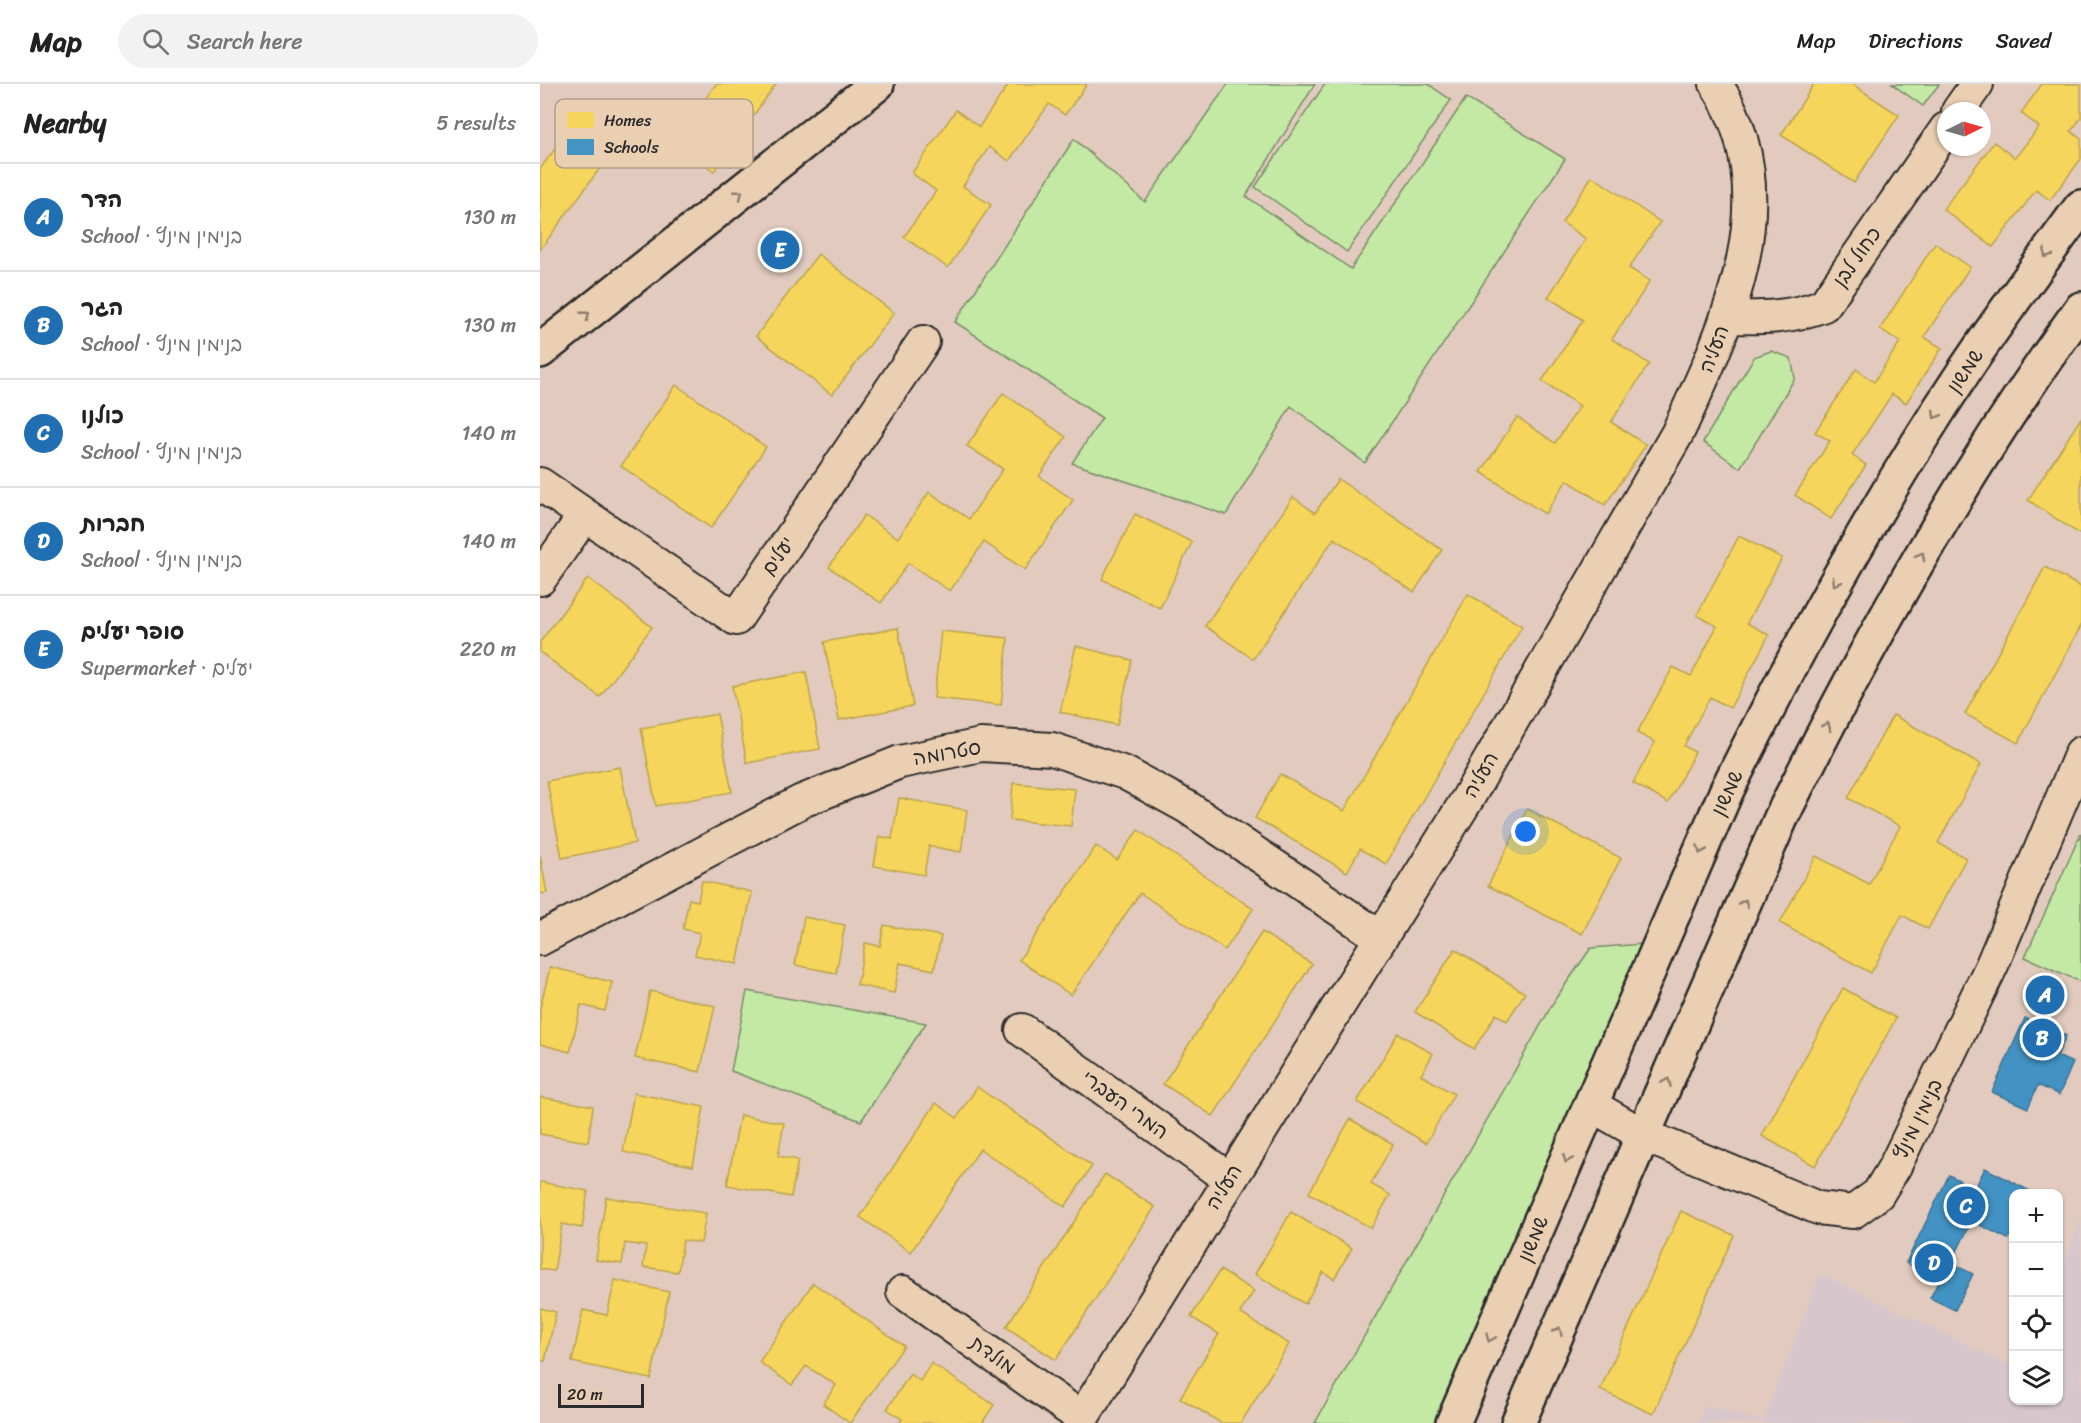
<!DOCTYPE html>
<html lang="en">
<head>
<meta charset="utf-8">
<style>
	:root { --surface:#fff; --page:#f2f2f2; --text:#222; --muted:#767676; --line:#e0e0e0; --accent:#1f6fb2 }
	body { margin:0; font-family:Sriracha,"Playpen Sans Hebrew",sans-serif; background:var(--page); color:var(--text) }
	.controls { position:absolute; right:18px; bottom:18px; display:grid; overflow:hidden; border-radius:12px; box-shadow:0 2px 4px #0004 }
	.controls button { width:54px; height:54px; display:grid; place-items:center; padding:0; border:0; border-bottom:2px solid var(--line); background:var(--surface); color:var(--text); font:30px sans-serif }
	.compass { position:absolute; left:1397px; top:18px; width:54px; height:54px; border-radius:50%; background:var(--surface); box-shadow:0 2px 4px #0004; rotate:85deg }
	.scale { position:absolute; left:18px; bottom:15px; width:86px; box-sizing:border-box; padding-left:6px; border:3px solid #2b2b2b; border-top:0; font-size:16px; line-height:21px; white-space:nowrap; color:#2b2b2b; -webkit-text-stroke:4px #ebcfb2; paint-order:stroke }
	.you { position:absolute; left:986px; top:748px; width:21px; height:21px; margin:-15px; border:4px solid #fff; border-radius:50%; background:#1a73e8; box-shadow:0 0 0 9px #1a73e833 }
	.badge { display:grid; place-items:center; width:39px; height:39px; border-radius:50%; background:var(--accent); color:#fff; font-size:20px; font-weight:700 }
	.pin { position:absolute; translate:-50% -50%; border:3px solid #fff; box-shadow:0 2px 6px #0006 }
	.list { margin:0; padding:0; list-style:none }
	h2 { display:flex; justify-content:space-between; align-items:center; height:78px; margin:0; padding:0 24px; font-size:26px }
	h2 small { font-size:20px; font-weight:400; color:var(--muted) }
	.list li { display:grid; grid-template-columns:39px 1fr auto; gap:18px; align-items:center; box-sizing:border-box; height:108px; padding:0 24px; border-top:2px solid var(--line) }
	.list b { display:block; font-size:22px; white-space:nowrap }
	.list p { margin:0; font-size:20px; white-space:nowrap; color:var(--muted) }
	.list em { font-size:20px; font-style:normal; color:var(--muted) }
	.icon { flex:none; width:33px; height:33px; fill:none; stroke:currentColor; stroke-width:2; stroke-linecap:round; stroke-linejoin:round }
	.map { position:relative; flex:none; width:1541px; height:1339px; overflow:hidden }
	header { display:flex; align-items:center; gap:36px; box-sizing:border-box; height:84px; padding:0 30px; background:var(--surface); border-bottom:2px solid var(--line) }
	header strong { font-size:28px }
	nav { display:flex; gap:33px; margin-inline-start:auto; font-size:21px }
	.search { width:420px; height:54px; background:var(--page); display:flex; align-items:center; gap:15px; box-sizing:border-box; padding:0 21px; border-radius:33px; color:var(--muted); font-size:22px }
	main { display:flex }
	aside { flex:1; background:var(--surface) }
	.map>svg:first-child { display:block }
	.built { fill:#d7c7cd }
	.green { fill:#c3e9a4; stroke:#778a68; stroke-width:1.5 }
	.homes { fill:#f6d55c; stroke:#b9a24d; stroke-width:1.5 }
	.schools { fill:#4393c3; stroke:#3c7495; stroke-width:1.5 }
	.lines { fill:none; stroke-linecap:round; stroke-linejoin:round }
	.minor-casing { stroke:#2b2b2b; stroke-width:36 }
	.tertiary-casing { stroke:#2b2b2b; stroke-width:38 }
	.secondary-casing { stroke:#2b2b2b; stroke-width:38 }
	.minor { stroke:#ebcfb2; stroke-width:32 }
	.tertiary { stroke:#ebcfb2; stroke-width:33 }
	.secondary { stroke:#ebcfb2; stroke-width:33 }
	.oneway { stroke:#8b7d6e }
	.labels { text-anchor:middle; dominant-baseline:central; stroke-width:6; stroke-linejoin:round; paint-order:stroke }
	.street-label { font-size:20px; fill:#2b2b2b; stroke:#ebcfb2 }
	.key { fill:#ebcfb2; stroke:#b19e8a; stroke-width:1.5 }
	.key-label { font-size:16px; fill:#2b2b2b }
</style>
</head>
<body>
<header>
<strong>Map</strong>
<div class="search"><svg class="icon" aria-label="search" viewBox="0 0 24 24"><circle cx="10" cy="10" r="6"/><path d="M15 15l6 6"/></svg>Search here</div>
<nav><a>Map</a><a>Directions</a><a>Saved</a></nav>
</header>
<main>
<aside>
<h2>Nearby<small>5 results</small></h2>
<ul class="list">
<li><span class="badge">A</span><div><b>הדר</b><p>School · בנימין מינץ</p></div><em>130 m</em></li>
<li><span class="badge">B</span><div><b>הגר</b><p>School · בנימין מינץ</p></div><em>130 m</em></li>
<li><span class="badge">C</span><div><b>כולנו</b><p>School · בנימין מינץ</p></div><em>140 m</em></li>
<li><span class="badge">D</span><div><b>חברות</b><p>School · בנימין מינץ</p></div><em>140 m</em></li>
<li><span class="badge">E</span><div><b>סופר יעלים</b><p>Supermarket · יעלים</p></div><em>220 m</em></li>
</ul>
</aside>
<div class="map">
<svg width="1541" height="1339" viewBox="0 0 1541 1339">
	<rect width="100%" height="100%" fill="#e2cbbe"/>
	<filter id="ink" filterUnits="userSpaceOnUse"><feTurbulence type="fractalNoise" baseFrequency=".0167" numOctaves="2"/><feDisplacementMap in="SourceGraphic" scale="12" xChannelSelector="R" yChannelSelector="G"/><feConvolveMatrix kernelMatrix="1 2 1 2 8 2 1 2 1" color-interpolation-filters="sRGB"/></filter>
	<g filter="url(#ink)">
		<!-- built -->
		<path class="built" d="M 1541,1132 L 1541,1339 L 1159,1339 L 1165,1321 L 1223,1338 L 1280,1189 L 1473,1283 L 1474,1316 L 1518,1316 L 1519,1196 Z"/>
		<!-- green -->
		<g class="green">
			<path d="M 688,0 L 775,0 L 706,112 L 811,185 L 926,14 L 1025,75 L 825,379 L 751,322 L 686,431 L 532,379 L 562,334 L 415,238 L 534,55 L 605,118 Z"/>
			<path d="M 785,0 L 888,0 L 911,16 L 807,168 L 715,103 Z"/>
			<path d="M 1352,0 L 1399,0 L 1383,22 Z"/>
			<path d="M 1231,267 L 1251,274 L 1255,294 L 1200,384 L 1163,358 L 1214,273 Z"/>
			<path d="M 1541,749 L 1541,898 L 1485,873 Z"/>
			<path d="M 1102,860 L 893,1339 L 775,1339 L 1016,914 L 1051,864 Z"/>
			<path d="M 207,907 L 386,939 L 321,1037 L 191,987 Z"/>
		</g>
		<!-- homes -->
		<g class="homes">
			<path d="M 176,0 L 236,0 L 174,87 L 134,58 Z"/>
			<path d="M 469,0 L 547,0 L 525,31 L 509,20 L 469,77 L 449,63 L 423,102 L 451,121 L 408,184 L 364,153 L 396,107 L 372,89 L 416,26 L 439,43 Z"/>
			<path d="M 1274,0 L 1312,0 L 1359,31 L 1314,99 L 1241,51 Z"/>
			<path d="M 1502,0 L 1541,0 L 1541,34 L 1531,47 L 1541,55 L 1541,75 L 1510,116 L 1496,106 L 1453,163 L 1403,125 L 1454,58 L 1475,74 L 1499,43 L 1481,29 Z"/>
			<path d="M 47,22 L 85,50 L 0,166 L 0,85 Z"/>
			<path d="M 1052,92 L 1120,138 L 1089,184 L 1110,197 L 1072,255 L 1109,280 L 1071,338 L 1106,361 L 1065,421 L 1027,396 L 1005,430 L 941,388 L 977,333 L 1015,359 L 1040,322 L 1002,297 L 1043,236 L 1008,213 L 1046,155 L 1022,138 Z"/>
			<path d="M 1395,159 L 1430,183 L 1384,253 L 1402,264 L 1366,319 L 1352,310 L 1312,371 L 1326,381 L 1291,435 L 1255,411 L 1290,357 L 1275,348 L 1316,285 L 1334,298 L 1360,258 L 1340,245 Z"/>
			<path d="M 278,170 L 354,229 L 292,311 L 216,252 Z"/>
			<path d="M 136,301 L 226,363 L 171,444 L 81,382 Z"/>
			<path d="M 463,309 L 526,353 L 499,392 L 533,416 L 485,486 L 444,458 L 410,507 L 368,479 L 341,519 L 289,483 L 324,431 L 358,454 L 389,408 L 429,435 L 463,385 L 427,362 Z"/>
			<path d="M 1541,334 L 1541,447 L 1539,450 L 1488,416 Z"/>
			<path d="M 798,395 L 902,466 L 874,508 L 794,454 L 713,575 L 665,542 L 753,413 L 775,429 Z"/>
			<path d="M 595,430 L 652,458 L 620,524 L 562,495 Z"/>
			<path d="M 1199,452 L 1242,474 L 1207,539 L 1229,551 L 1190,624 L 1170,613 L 1144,662 L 1155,668 L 1128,719 L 1093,699 L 1115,658 L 1097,649 L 1133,583 L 1151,592 L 1177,542 L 1157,531 Z"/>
			<path d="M 1505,483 L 1541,503 L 1541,542 L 1478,659 L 1425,630 Z"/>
			<path d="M 48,494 L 112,543 L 60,613 L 0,568 L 0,558 Z"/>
			<path d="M 928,510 L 982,542 L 846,780 L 820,765 L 807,788 L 715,734 L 740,690 L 804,727 Z"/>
			<path d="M 358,544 L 373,622 L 299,636 L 284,558 Z"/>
			<path d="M 401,547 L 468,554 L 461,621 L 394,614 Z"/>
			<path d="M 536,562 L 592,576 L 577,641 L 520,628 Z"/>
			<path d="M 266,588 L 280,665 L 207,679 L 192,602 Z"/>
			<path d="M 177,630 L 192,708 L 116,722 L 101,644 Z"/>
			<path d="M 1353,631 L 1441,680 L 1398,759 L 1426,774 L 1388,845 L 1362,831 L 1331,889 L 1240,839 L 1276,772 L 1329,800 L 1360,742 L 1308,714 Z"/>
			<path d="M 80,683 L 95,759 L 22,774 L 7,697 Z"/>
			<path d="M 473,699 L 535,705 L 531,742 L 470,736 Z"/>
			<path d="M 359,714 L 427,726 L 421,768 L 389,762 L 384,791 L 334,782 L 339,752 L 352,755 Z"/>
			<path d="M 987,725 L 1081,774 L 1042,850 L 948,802 Z"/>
			<path d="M 598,746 L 713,825 L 685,866 L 600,809 L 531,911 L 479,876 L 556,762 L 577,776 Z"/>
			<path d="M 0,771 L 7,809 L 0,810 Z"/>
			<path d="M 162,797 L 212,808 L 197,880 L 155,871 L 160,849 L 143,845 L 149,815 L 158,817 Z"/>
			<path d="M 264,833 L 305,841 L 296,889 L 255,881 Z"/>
			<path d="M 344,841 L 401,852 L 394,886 L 360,879 L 354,909 L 317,901 L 325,859 L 340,862 Z"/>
			<path d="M 722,848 L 772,880 L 673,1032 L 623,1000 Z"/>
			<path d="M 915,865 L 985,909 L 967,937 L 956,930 L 934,965 L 875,928 Z"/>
			<path d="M 10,883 L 72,898 L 65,927 L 41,921 L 30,968 L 0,960 L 0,924 Z"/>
			<path d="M 1303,904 L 1356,934 L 1275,1082 L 1222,1052 Z"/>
			<path d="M 110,907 L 175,922 L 160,988 L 95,974 Z"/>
			<path d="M 858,949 L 893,970 L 881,991 L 914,1010 L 886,1059 L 817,1018 Z"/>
			<path d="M 437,1003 L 552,1082 L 525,1123 L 440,1065 L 371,1168 L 320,1133 L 396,1019 L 417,1034 Z"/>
			<path d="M 94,1009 L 164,1023 L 153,1082 L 83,1068 Z"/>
			<path d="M 0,1013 L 53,1022 L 48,1058 L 0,1050 Z"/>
			<path d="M 200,1031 L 244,1039 L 238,1072 L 258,1076 L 251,1113 L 187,1101 Z"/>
			<path d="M 810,1035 L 853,1060 L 831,1100 L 850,1111 L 831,1144 L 769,1109 Z"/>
			<path d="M 565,1090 L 615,1123 L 516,1276 L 466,1243 Z"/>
			<path d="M 0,1098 L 48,1107 L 42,1144 L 22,1140 L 14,1187 L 0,1185 Z"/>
			<path d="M 66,1113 L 166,1129 L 161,1159 L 143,1156 L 138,1188 L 103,1183 L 106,1162 L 85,1159 L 82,1180 L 56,1176 Z"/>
			<path d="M 1141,1127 L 1194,1151 L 1113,1330 L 1060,1306 Z"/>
			<path d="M 751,1128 L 812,1164 L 794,1195 L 783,1188 L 765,1220 L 715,1190 Z"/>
			<path d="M 680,1186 L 714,1207 L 700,1229 L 749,1260 L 701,1339 L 681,1339 L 640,1314 L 679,1250 L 651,1233 Z"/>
			<path d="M 75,1196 L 129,1208 L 111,1295 L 32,1278 L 43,1226 L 67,1231 Z"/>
			<path d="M 273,1199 L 364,1262 L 310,1339 L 283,1320 L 296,1301 L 266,1282 L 252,1301 L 219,1278 Z"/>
			<path d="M 0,1224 L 16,1228 L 5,1277 L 0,1276 Z"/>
			<path d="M 391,1279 L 454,1321 L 442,1339 L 359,1339 L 362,1335 L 347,1325 L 370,1290 L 380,1297 Z"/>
		</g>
		<!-- schools -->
		<g class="schools">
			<path d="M 1485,934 L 1526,952 L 1517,972 L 1533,979 L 1519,1011 L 1498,1001 L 1488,1024 L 1452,1008 Z"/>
			<path d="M 1445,1084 L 1492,1108 L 1474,1110 L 1474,1145 L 1468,1155 L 1432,1137 L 1411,1179 L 1433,1190 L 1415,1226 L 1390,1214 L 1400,1195 L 1366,1179 L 1409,1091 L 1435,1104 Z"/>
		</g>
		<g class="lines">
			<defs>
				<g id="minor">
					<path d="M 1418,27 L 1437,0"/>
					<path d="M 1187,233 C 1222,234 1251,234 1284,221 L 1406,45"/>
					<path d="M 0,400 L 196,535 L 383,258"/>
					<path d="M 0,495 L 44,432"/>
					<path d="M 0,855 L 262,717 L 360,678 L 441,661 L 512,665 L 585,689 L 647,723 L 840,853"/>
					<path d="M 482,946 L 689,1095"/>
					<path d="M 1051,1021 L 1103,1051 L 1278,1124 L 1313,1128 L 1338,1110 L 1355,1082 L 1452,881 L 1541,669"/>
					<path d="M 363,1208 L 542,1334"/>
					<path d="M 539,1339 L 928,714 L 1137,350 C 1187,243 1249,112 1176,0"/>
				</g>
				<path id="tertiary" d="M 0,267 L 337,0"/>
				<g id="secondary">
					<path d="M 913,1339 L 1186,708 C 1257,565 1334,423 1423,289 C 1460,233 1501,178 1541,123"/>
					<path d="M 978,1339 L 1241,734 C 1328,557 1425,385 1541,225"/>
				</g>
			</defs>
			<!-- minor casing -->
			<use href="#minor" class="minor-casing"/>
			<!-- tertiary casing -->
			<use href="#tertiary" class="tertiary-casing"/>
			<!-- secondary casing -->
			<use href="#secondary" class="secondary-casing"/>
			<!-- minor -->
			<use href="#minor" class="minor"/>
			<!-- tertiary -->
			<use href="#tertiary" class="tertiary"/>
			<!-- secondary -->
			<use href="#secondary" class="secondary"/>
		</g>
		<!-- one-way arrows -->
		<defs><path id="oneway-chevron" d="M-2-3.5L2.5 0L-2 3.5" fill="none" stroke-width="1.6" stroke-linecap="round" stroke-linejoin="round" transform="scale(1.5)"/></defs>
		<g class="oneway">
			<use href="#oneway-chevron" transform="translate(199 110) rotate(-38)"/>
			<use href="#oneway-chevron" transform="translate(1507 170) rotate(126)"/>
			<use href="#oneway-chevron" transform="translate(46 231) rotate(-38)"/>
			<use href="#oneway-chevron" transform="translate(1396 331) rotate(122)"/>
			<use href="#oneway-chevron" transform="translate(1381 472) rotate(-60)"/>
			<use href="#oneway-chevron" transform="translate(1296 498) rotate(120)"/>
			<use href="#oneway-chevron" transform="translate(1287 642) rotate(-62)"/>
			<use href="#oneway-chevron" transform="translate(1161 766) rotate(114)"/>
			<use href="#oneway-chevron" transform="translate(1204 819) rotate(-66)"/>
			<use href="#oneway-chevron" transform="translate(1127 998) rotate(-67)"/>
			<use href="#oneway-chevron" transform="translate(1027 1075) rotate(113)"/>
			<use href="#oneway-chevron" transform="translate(1018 1247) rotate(-66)"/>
			<use href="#oneway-chevron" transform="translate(950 1254) rotate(113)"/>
		</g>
	</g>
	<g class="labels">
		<!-- street labels -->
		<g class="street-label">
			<text transform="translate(1317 173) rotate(-55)">כחול לבן</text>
			<text transform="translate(1174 265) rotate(-69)">העליה</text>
			<text transform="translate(1425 287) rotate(-56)">שמשון</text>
			<text transform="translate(238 472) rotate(-56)">יעלים</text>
			<text transform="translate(407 669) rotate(-10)">סטרומה</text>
			<text transform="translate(941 691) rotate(-60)">העליה</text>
			<text transform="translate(1187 709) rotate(-65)">שמשון</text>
			<text transform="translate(585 1021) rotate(36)">המרי העברי</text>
			<text transform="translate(1378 1035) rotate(-64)">בנימין מינץ</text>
			<text transform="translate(684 1103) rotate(-58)">העליה</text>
			<text transform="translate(993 1155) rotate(-67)">שמשון</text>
			<text transform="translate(453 1271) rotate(35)">מולדת</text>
		</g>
	</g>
	<!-- legend -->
	<rect x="15" y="15" width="198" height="69" rx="9" class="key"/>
	<rect x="27" y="28" width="27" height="16" fill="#f6d55c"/>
	<rect x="27" y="55" width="27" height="16" fill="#4393c3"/>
	<g class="key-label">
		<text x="64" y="42">Homes</text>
		<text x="64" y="69">Schools</text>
	</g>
</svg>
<div class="controls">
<button>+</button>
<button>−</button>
<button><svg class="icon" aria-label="locate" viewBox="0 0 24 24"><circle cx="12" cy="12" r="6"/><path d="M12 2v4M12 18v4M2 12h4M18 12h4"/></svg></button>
<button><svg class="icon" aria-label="layers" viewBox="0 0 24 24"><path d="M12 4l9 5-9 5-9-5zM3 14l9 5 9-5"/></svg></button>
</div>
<svg class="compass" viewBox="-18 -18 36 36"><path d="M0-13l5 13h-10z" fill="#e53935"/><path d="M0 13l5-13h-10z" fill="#767676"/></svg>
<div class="scale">20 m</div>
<div class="you"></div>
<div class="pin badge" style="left:1505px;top:911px">A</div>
<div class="pin badge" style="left:1502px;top:954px">B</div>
<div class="pin badge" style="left:1426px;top:1122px">C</div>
<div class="pin badge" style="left:1394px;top:1179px">D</div>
<div class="pin badge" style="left:240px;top:166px">E</div>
</div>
</main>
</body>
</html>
